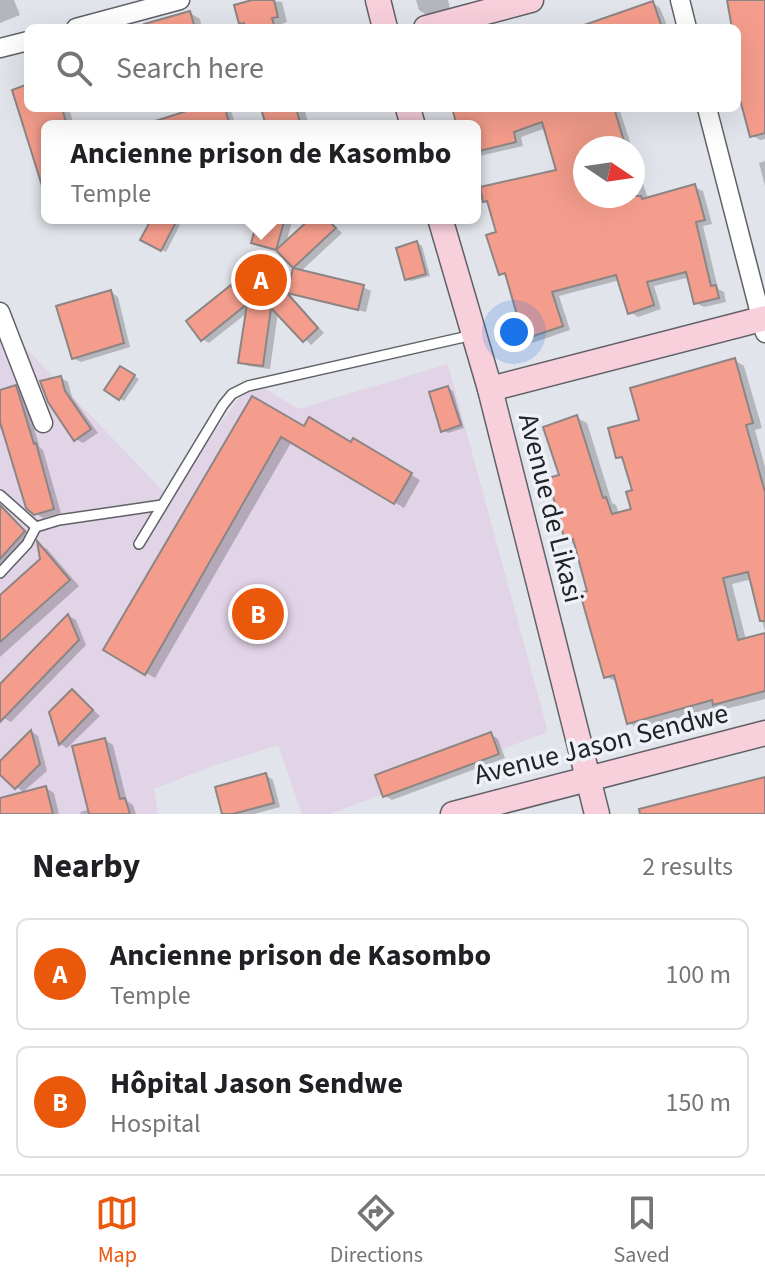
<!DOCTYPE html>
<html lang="en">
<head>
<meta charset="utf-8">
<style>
	:root { --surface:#fff; --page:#f6f6f6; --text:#202124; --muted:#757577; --line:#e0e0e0; --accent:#ea580c }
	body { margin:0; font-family:"Source Sans 3",sans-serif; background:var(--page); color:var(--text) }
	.compass { position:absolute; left:573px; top:136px; width:72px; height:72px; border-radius:50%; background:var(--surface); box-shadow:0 8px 32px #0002; rotate:103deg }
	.you { position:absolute; left:514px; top:332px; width:28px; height:28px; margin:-20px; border:6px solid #fff; border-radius:50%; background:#1a73e8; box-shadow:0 0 0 12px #1a73e833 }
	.badge { display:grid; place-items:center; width:52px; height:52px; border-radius:50%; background:var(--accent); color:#fff; font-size:26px; font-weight:700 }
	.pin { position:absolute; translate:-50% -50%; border:4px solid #fff; box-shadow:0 2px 8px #0006 }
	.popup { position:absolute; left:41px; top:120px; width:440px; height:104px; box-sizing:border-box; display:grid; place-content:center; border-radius:12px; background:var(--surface); filter:drop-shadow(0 2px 6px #0005); font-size:26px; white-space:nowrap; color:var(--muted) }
	.popup b { font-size:30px; color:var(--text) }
	.popup::after { content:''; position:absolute; left:50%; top:100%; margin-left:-16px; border:16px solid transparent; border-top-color:var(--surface) }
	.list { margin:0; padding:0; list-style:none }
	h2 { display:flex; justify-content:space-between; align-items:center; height:104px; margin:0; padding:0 32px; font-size:34px }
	h2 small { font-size:26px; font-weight:400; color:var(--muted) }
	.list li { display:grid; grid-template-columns:52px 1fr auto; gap:24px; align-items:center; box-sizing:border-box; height:112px; margin:0 16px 16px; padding:0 16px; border:2px solid var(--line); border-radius:12px }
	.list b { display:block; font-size:30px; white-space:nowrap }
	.list p { margin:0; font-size:26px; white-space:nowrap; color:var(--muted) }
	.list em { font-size:26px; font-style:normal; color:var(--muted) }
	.icon { flex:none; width:44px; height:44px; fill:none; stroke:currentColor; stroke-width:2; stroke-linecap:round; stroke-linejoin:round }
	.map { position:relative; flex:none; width:765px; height:814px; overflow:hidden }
	.search { position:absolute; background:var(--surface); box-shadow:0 8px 32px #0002; left:24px; right:24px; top:24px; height:88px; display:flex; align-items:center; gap:20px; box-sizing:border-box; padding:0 28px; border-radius:12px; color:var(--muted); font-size:30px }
	.sheet { height:360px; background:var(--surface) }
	nav { display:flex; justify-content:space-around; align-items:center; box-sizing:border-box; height:112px; border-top:2px solid var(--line); background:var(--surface); font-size:22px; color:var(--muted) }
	nav a { display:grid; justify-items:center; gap:4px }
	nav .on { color:var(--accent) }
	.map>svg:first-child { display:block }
	.medical { fill:#e2d4e7 }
	.shadow { fill:#0003 }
	.building { fill:#f59d8c; stroke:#8d8584; stroke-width:2 }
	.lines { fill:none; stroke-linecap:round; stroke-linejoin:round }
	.service-casing { stroke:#5f6166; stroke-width:12 }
	.minor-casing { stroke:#5f6166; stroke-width:21 }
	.secondary-casing { stroke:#5f6166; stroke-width:27 }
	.service { stroke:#fff; stroke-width:9 }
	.minor { stroke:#fff; stroke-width:18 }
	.secondary { stroke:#f7d0dc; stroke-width:24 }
	.labels { text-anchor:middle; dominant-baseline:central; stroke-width:7; stroke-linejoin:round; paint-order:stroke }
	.street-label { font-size:28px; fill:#222325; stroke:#eef1f7 }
</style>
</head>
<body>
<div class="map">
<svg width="765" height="814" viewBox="0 0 765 814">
	<rect width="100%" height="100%" fill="#e1e4ea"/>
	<!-- medical -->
	<path class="medical" d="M 0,321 L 168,496 L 252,380 L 298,409 L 448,364 L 548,732 L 330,814 L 302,814 L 278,745 L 213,766 L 154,789 L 158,814 L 0,814 Z"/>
	<!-- shadow -->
	<g class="shadow">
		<path d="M 0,0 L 14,0 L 20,15 L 0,23 Z"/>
		<path d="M 259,0 L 282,2 L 287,22 L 281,24 L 283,28 L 247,28 L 241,23 Z"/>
		<path d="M 416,0 L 448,0 L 450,9 L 427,15 L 419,10 Z"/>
		<path d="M 739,0 L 765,0 L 765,139 L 760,140 L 751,135 L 737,80 L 737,28 L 734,28 Z"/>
		<path d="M 653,3 L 660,8 L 668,28 L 582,28 Z"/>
		<path d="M 190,13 L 200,19 L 202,28 L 136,28 Z"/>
		<path d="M 28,87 L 28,108 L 69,108 L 74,126 L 47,126 L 47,189 L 15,91 Z"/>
		<path d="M 203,108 L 230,108 L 236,126 L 165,126 Z"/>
		<path d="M 263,108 L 304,108 L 309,126 L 268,126 Z"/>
		<path d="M 453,108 L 619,108 L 632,148 L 585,148 L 585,196 L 633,196 L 633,153 L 648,199 L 695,187 L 703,191 L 712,224 L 703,226 L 718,289 L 724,292 L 726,302 L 704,307 L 696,303 L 690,277 L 654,286 L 661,309 L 638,317 L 630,312 L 620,280 L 559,296 L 570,330 L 532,343 L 524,339 L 509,278 L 500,273 L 498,233 L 490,203 L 485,200 L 559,171 L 546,128 L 521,137 L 523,146 L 475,157 L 475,126 L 458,126 Z"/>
		<path d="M 765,161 L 765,186 L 759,163 Z"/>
		<path d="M 154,218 L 167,218 L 180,225 L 166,252 L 143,239 Z"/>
		<path d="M 260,218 L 293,218 L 286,244 L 314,218 L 327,218 L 342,233 L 300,272 L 363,287 L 371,291 L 366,312 L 297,296 L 289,292 L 295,268 L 281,252 L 253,242 Z"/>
		<path d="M 417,243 L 422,246 L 430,276 L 411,281 L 406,279 Z"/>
		<path d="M 232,287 L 239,292 L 251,307 L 272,310 L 289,294 L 324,333 L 311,345 L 278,312 L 270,369 L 248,366 L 240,362 L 247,313 L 209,343 L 202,339 Z"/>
		<path d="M 111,292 L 118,297 L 130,347 L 81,362 L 73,358 Z"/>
		<path d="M 734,360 L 744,366 L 762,428 L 755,430 L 765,467 L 765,632 L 752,579 L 732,584 L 746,640 L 765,635 L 765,699 L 725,709 L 720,706 L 639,729 L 629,723 L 618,682 L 606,677 L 589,592 L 576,545 L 567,540 L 562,477 L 577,418 L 587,423 L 612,503 L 616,505 L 619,514 L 633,510 L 634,491 L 625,461 L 618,457 L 641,421 Z"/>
		<path d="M 121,368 L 139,379 L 124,401 L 107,390 Z"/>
		<path d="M 61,378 L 68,382 L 72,397 L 98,433 L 83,443 L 76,439 Z"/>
		<path d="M 15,388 L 23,392 L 40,448 L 43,450 L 61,513 L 43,518 L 35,513 L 4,428 L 0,429 L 0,392 Z"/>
		<path d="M 448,388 L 453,391 L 464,428 L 448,433 L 443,430 Z"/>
		<path d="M 252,398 L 305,429 L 352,444 L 354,441 L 420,480 L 404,508 L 292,441 L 155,678 L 106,650 Z"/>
		<path d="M 0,504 L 32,537 L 0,570 Z"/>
		<path d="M 40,545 L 47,549 L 79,586 L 0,657 L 0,598 L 42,560 Z"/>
		<path d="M 69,616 L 76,620 L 86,645 L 11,722 L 4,718 L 0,714 L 0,687 Z"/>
		<path d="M 72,691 L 100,716 L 67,748 L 60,744 L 51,713 Z"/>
		<path d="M 32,732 L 38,736 L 47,771 L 23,792 L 0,772 L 0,764 Z"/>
		<path d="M 491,734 L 498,739 L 505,758 L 392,800 L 385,796 Z"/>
		<path d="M 105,740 L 113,745 L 127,801 L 133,805 L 136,814 L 81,814 L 80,812 L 90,809 Z"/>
		<path d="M 266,775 L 273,780 L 280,807 L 254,814 L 224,814 Z"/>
		<path d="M 46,788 L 54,793 L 59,814 L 0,814 L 0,800 Z"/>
	</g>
	<!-- building -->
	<g class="building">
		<path d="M 252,0 L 274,0 L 278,17 L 272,18 L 275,28 L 245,28 L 244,23 L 239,24 L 234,5 Z"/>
		<path d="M 727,0 L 765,0 L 765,133 L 750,137 L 737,88 L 737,28 L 732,28 Z"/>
		<path d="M 653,1 L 662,28 L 582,28 L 581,26 Z"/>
		<path d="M 190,11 L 195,28 L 144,28 L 144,24 Z"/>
		<path d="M 28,84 L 28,108 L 62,108 L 67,126 L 47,126 L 47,191 L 44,192 L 12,90 Z"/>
		<path d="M 196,108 L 225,108 L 230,126 L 149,126 L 149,123 Z"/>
		<path d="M 261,108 L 296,108 L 301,126 L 266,126 Z"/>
		<path d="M 452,108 L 614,108 L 626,148 L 585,148 L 585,196 L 641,196 L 642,199 L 695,184 L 705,220 L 696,222 L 711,286 L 716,285 L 719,298 L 694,304 L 686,272 L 647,282 L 654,305 L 628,314 L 616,275 L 552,292 L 563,326 L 522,340 L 514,316 L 517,315 L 505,273 L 499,275 L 486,235 L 496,232 L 487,201 L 483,202 L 480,187 L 556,170 L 542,122 L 514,132 L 516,142 L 475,152 L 475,126 L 457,126 Z"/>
		<path d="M 152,218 L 178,218 L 161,251 L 140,240 Z"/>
		<path d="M 258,218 L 285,218 L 276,250 L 251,243 Z"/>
		<path d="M 311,218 L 326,218 L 336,228 L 293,268 L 276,250 Z"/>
		<path d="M 417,241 L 426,274 L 405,280 L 396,248 Z"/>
		<path d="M 293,268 L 364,285 L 358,310 L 287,293 Z"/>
		<path d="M 231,285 L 247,304 L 201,341 L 186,321 Z"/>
		<path d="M 111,290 L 124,343 L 72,359 L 56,306 Z"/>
		<path d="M 287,293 L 318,328 L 303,342 L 271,308 Z"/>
		<path d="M 247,304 L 271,308 L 263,366 L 238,363 Z"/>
		<path d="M 735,358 L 753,423 L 746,425 L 765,492 L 765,621 L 760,621 L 748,572 L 723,578 L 738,640 L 765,633 L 765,691 L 713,705 L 712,700 L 627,724 L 614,675 L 604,678 L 580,593 L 587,591 L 573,539 L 565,541 L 548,478 L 559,475 L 543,427 L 577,415 L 603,498 L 606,497 L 612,514 L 631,509 L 626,492 L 632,490 L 622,457 L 616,458 L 608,428 L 639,420 L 630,388 Z"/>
		<path d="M 120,366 L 135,375 L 119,400 L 104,390 Z"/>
		<path d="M 61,376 L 65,391 L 91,429 L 74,441 L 48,402 L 40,381 Z"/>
		<path d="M 16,385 L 34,444 L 36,443 L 54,509 L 34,515 L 26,508 L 0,422 L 0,390 Z"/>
		<path d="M 448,386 L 461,425 L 441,432 L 429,392 Z"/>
		<path d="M 252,396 L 304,426 L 309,417 L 351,442 L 353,438 L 412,473 L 394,504 L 281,437 L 145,675 L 103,650 Z"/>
		<path d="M 0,505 L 25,531 L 0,559 Z"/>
		<path d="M 37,541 L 70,580 L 0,642 L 0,595 L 40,559 Z"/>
		<path d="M 68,614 L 79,640 L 0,722 L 0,684 Z"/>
		<path d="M 72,689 L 93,710 L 59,745 L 49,712 Z"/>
		<path d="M 31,730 L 40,764 L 15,789 L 0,775 L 0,761 Z"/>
		<path d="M 491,732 L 499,754 L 383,797 L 375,775 Z"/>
		<path d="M 105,738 L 120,799 L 125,798 L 130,814 L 89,814 L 72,746 Z"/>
		<path d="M 266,773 L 274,803 L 233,814 L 222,814 L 215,787 Z"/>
		<path d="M 765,777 L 765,814 L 640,814 L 639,809 Z"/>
		<path d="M 46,786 L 53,814 L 0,814 L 0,798 Z"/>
	</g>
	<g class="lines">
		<defs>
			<g id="service">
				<path d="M 0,495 L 36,527"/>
				<path d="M 139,544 L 223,405 L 232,394 L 248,386 L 473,335"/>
				<path d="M 0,573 L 27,544 L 36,527 L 59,520 L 162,505"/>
			</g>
			<g id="minor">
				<path d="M 680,0 L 687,28"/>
				<path d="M 76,28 L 180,0"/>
				<path d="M 0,48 L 28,41"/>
				<path d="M 707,108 L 765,333"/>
				<path d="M 0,312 L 43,423"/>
			</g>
			<g id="secondary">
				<path d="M 378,0 L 385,28"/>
				<path d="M 426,28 L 531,0"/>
				<path d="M 408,108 L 413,126"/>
				<path d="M 440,218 L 490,389 L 597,814"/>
				<path d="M 490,389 L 765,318"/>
				<path d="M 453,814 L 765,733"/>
			</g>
		</defs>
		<!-- service casing -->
		<use href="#service" class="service-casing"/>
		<!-- minor casing -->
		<use href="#minor" class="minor-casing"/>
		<!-- secondary casing -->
		<use href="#secondary" class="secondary-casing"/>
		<!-- service -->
		<use href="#service" class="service"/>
		<!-- minor -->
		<use href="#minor" class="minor"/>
		<!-- secondary -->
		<use href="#secondary" class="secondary"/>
	</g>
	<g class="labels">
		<!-- street labels -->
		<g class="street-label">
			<text transform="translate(551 508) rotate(76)">Avenue de Likasi</text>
			<text transform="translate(601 744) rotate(-14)">Avenue Jason Sendwe</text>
		</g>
	</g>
</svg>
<svg class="compass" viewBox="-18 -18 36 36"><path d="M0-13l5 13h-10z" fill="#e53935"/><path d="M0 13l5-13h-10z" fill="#757577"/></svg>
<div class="you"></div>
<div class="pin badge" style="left:261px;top:280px">A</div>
<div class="popup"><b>Ancienne prison de Kasombo</b>Temple</div>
<div class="pin badge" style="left:258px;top:614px">B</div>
<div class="search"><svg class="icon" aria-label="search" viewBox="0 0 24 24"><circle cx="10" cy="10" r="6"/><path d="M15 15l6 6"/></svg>Search here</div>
</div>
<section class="sheet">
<h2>Nearby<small>2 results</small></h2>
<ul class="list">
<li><span class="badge">A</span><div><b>Ancienne prison de Kasombo</b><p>Temple</p></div><em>100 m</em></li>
<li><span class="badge">B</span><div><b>Hôpital Jason Sendwe</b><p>Hospital</p></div><em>150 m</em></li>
</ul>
</section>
<nav>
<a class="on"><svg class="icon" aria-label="map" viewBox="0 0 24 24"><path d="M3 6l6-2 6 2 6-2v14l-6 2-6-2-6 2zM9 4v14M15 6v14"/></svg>Map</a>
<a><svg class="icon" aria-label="directions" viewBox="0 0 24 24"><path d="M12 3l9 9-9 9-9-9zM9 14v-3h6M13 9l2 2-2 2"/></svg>Directions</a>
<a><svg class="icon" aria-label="saved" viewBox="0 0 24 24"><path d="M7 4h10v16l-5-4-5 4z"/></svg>Saved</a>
</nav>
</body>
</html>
